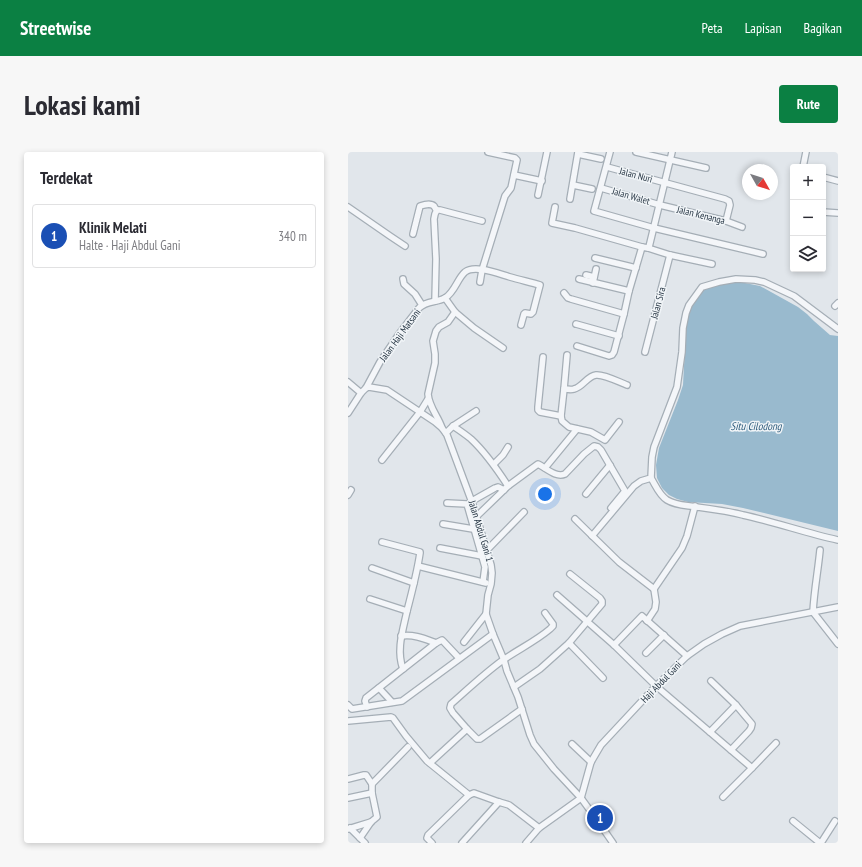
<!DOCTYPE html>
<html lang="id">
<head>
<meta charset="utf-8">
<style>
	:root { --surface:#fff; --page:#f7f7f7; --text:#2b2b33; --muted:#7c7c81; --line:#e1e1e2; --accent:#0b8043 }
	body { margin:0; font-family:"PT Sans Narrow",sans-serif; background:var(--page); color:var(--text) }
	.controls { position:absolute; right:12px; top:12px; display:grid; overflow:hidden; border-radius:4px; box-shadow:0 2px 6px #0003 }
	.controls button { width:36px; height:36px; display:grid; place-items:center; padding:0; border:0; border-bottom:1px solid var(--line); background:var(--surface); color:var(--text); font:20px sans-serif }
	.compass { position:absolute; left:394px; top:12px; width:36px; height:36px; border-radius:50%; background:var(--surface); box-shadow:0 2px 6px #0003; rotate:129deg }
	.you { position:absolute; left:197px; top:342px; width:14px; height:14px; margin:-10px; border:3px solid #fff; border-radius:50%; background:#1a73e8; box-shadow:0 0 0 6px #1a73e833 }
	.badge { display:grid; place-items:center; width:26px; height:26px; border-radius:50%; background:var(--accent); color:#fff; font-size:13px; font-weight:700 }
	.pin { position:absolute; translate:-50% -50%; border:2px solid #fff; box-shadow:0 1px 4px #0006 }
	.list { margin:0; padding:0; list-style:none }
	h2 { display:flex; justify-content:space-between; align-items:center; height:52px; margin:0; padding:0 16px; font-size:17px }
	h2 small { font-size:13px; font-weight:400; color:var(--muted) }
	.list li { display:grid; grid-template-columns:26px 1fr auto; gap:12px; align-items:center; box-sizing:border-box; height:64px; margin:0 8px 8px; padding:0 8px; border:1px solid var(--line); border-radius:4px }
	.list b { display:block; font-size:15px; white-space:nowrap }
	.list p { margin:0; font-size:13px; white-space:nowrap; color:var(--muted) }
	.list em { font-size:13px; font-style:normal; color:var(--muted) }
	.icon { flex:none; width:22px; height:22px; fill:none; stroke:currentColor; stroke-width:2; stroke-linecap:round; stroke-linejoin:round }
	.map { position:relative; flex:none; width:490px; height:691px; overflow:hidden; border-radius:4px }
	header { display:flex; align-items:center; gap:24px; box-sizing:border-box; height:56px; padding:0 20px; background:var(--accent); color:#fff }
	header strong { font-size:19px }
	nav { display:flex; gap:22px; margin-inline-start:auto; font-size:14px }
	.intro { display:flex; align-items:center; justify-content:space-between; box-sizing:border-box; height:96px; padding:0 24px }
	h1 { margin:0; font-size:28px }
	.button { padding:10px 18px; border-radius:4px; background:var(--accent); color:#fff; font-size:14px; font-weight:700 }
	main { display:flex; gap:24px; padding:0 24px }
	aside { flex:1; background:var(--surface); border-radius:4px; box-shadow:0 2px 6px #0003 }
	.map>svg:first-child { display:block }
	.water { fill:#99bace }
	.lines { fill:none; stroke-linecap:round; stroke-linejoin:round }
	.minor-casing { stroke:#a5aeb6; stroke-width:8 }
	.minor { stroke:#f4f6f9; stroke-width:5.5 }
	.labels { text-anchor:middle; dominant-baseline:central; stroke-width:3; stroke-linejoin:round; paint-order:stroke }
	.street-label { font-size:10px; fill:#273644; stroke:#f1f5f8 }
	.water-label { font-size:11px; font-style:italic; fill:#2e5c7c; stroke:#f1f5f8 }
</style>
</head>
<body>
<header>
<strong>Streetwise</strong>
<nav><a>Peta</a><a>Lapisan</a><a>Bagikan</a></nav>
</header>
<div class="intro"><h1>Lokasi kami</h1><a class="button">Rute</a></div>
<main>
<aside>
<h2>Terdekat<small></small></h2>
<ul class="list">
<li><span class="badge" style="background:#1a4fb4">1</span><div><b>Klinik Melati</b><p>Halte · Haji Abdul Gani</p></div><em>340 m</em></li>
</ul>
</aside>
<div class="map">
<svg width="490" height="691" viewBox="0 0 490 691">
	<rect width="100%" height="100%" fill="#e1e6eb"/>
	<!-- water -->
	<path class="water" d="M 379,130 L 397,131 L 412,134 L 450,155 L 459,162 L 466,169 L 482,183 L 490,184 L 490,379 L 395,356 L 374,352 L 340,350 L 329,347 L 321,343 L 314,336 L 309,326 L 308,313 L 311,296 L 330,248 L 335,233 L 338,177 L 341,160 L 348,146 L 356,136 Z"/>
	<g class="lines">
		<defs>
			<g id="minor">
				<path d="M 262,0 L 246,59 L 306,76 L 415,102"/>
				<path d="M 288,0 L 358,16"/>
				<path d="M 230,2 L 253,7"/>
				<path d="M 259,15 L 377,47 L 381,49 L 382,53 L 378,69"/>
				<path d="M 455,15 L 458,0"/>
				<path d="M 166,23 L 194,29"/>
				<path d="M 475,25 L 490,29"/>
				<path d="M 225,33 L 244,37"/>
				<path d="M 253,36 L 312,53 L 378,69 L 394,75"/>
				<path d="M 190,43 L 199,0"/>
				<path d="M 222,47 L 230,0"/>
				<path d="M 0,55 L 42,84 L 57,94"/>
				<path d="M 207,55 L 204,71 L 227,76 L 294,95"/>
				<path d="M 475,60 L 490,61"/>
				<path d="M 65,82 L 72,54 C 75,53 83,51 86,54 C 86,54 88,58 89,58"/>
				<path d="M 300,96 L 322,103 L 364,112"/>
				<path d="M 247,106 L 288,116"/>
				<path d="M 238,123 L 246,125"/>
				<path d="M 55,127 L 56,132 L 67,142 L 74,153"/>
				<path d="M 231,127 L 281,139"/>
				<path d="M 132,130 L 134,118 L 157,44 L 163,36 L 169,8 L 167,6 L 140,0"/>
				<path d="M 245,131 L 248,117"/>
				<path d="M 216,141 L 220,146 L 223,147 L 276,162"/>
				<path d="M 97,146 L 107,160 L 126,176 L 155,196"/>
				<path d="M 87,149 L 88,107 L 86,67 L 87,62 L 89,58 L 92,58 L 134,69"/>
				<path d="M 487,154 L 490,151"/>
				<path d="M 228,172 L 271,184"/>
				<path d="M 229,194 L 261,204 L 264,203 L 266,200 L 276,162 L 281,139 L 294,95 L 300,96 L 301,95 L 324,0"/>
				<path d="M 297,200 L 322,103"/>
				<path d="M 219,203 L 216,237 L 213,264 L 214,269 L 221,275 L 243,280 L 257,288 L 271,270"/>
				<path d="M 195,205 L 190,255 L 190,258 L 192,260 L 213,264"/>
				<path d="M 0,230 L 13,241"/>
				<path d="M 18,236 L 21,235 L 39,238 L 87,270 L 94,276 L 99,283 L 125,353 L 143,413 L 144,421 L 143,432 L 140,443 L 138,462 L 145,482 L 156,508 L 159,519 L 170,545 L 182,583 L 186,592 L 206,617 L 233,646 L 249,668 L 265,691"/>
				<path d="M 216,237 C 220,237 223,238 226,237 C 235,235 239,224 248,223 C 256,222 271,230 279,233"/>
				<path d="M 0,261 L 13,241 L 18,236 L 32,210 L 51,182 L 71,156 C 79,148 88,151 97,146 C 107,140 109,127 117,120 C 127,112 151,122 162,125 C 172,128 182,130 192,133 L 185,160 L 183,162 L 177,161 L 176,162 L 173,173"/>
				<path d="M 105,274 C 111,278 117,282 123,287 C 138,301 149,317 160,334"/>
				<path d="M 94,276 C 90,264 81,255 80,242 L 87,211 L 87,202 L 85,189 L 88,179 L 91,175 L 100,170 L 107,160"/>
				<path d="M 98,281 L 105,274 L 128,259"/>
				<path d="M 34,308 L 72,260 L 80,247"/>
				<path d="M 146,312 L 155,303 L 160,295"/>
				<path d="M 197,316 L 229,277"/>
				<path d="M 303,326 C 308,334 311,343 319,348 C 329,354 338,353 349,355 C 364,357 380,359 395,363 C 427,370 458,381 490,388"/>
				<path d="M 238,342 L 262,313"/>
				<path d="M 0,343 L 3,338"/>
				<path d="M 124,349 L 147,336 L 150,335 L 156,338"/>
				<path d="M 99,351 L 119,352 L 137,415 L 135,430"/>
				<path d="M 129,364 L 160,334 L 190,312 C 198,316 208,326 217,322 L 236,302 L 246,294 L 250,295 L 253,298 L 277,339 L 263,356"/>
				<path d="M 227,367 L 271,410 L 306,437"/>
				<path d="M 95,372 L 125,377"/>
				<path d="M 244,384 L 286,334 L 293,329 L 303,326 L 304,305 L 306,295 L 329,235 L 334,200 L 335,176 L 338,161 L 341,153 L 354,135 L 371,130 L 388,127 L 407,128 L 416,130 L 446,144 L 490,177"/>
				<path d="M 34,390 L 72,400 L 72,401 C 69,421 64,440 59,459 C 55,478 48,498 55,517"/>
				<path d="M 92,396 L 134,404"/>
				<path d="M 139,398 L 176,360"/>
				<path d="M 472,398 C 470,419 466,439 465,460 L 490,492"/>
				<path d="M 70,414 L 138,431"/>
				<path d="M 24,416 L 66,431"/>
				<path d="M 209,443 L 266,493 L 308,534 L 404,616"/>
				<path d="M 22,447 L 59,459"/>
				<path d="M 299,469 L 307,457 L 308,450 L 306,437 L 334,396 L 339,384 L 347,354"/>
				<path d="M 53,484 C 66,482 77,487 88,491"/>
				<path d="M 116,490 L 138,462"/>
				<path d="M 221,491 L 255,526"/>
				<path d="M 266,493 L 294,464 L 339,504"/>
				<path d="M 298,501 L 316,483"/>
				<path d="M 363,529 L 388,553 L 404,572 L 403,576 L 401,579 L 383,598"/>
				<path d="M 166,535 L 192,517 L 221,491 L 254,452 L 254,449 L 252,446 L 222,422"/>
				<path d="M 31,536 L 44,550"/>
				<path d="M 0,553 L 4,557 L 54,549 L 145,482"/>
				<path d="M 19,555 L 17,549 L 18,546 L 88,491 L 94,488 L 95,489 L 111,506"/>
				<path d="M 0,569 L 43,565 L 45,566 L 58,584 L 79,609 L 121,643"/>
				<path d="M 119,577 L 105,561 L 102,556 L 103,552 C 120,537 137,521 155,508 C 171,497 188,489 202,477 L 205,474 L 205,472 L 197,461"/>
				<path d="M 362,580 L 388,553"/>
				<path d="M 224,592 L 243,610"/>
				<path d="M 82,611 L 119,577 L 129,587 L 132,587 L 174,557"/>
				<path d="M 0,627 L 16,623 L 18,623 L 24,632 L 24,641 L 29,665 L 23,670 L 12,686"/>
				<path d="M 24,632 L 60,595"/>
				<path d="M 375,645 L 404,616 L 428,591"/>
				<path d="M 0,646 L 24,641"/>
				<path d="M 233,646 L 243,610 L 253,593 L 308,534 L 339,504 L 356,492 L 374,482 L 392,474 L 490,455"/>
				<path d="M 445,669 L 472,691"/>
				<path d="M 2,676 L 17,691"/>
				<path d="M 0,677 L 23,670"/>
				<path d="M 84,691 L 79,686 L 80,683 L 121,643 L 126,641 L 151,650 L 161,653 L 191,676"/>
				<path d="M 114,691 L 151,650"/>
				<path d="M 178,691 L 191,676 L 233,646"/>
				<path d="M 473,691 L 487,669"/>
			</g>
		</defs>
		<!-- minor casing -->
		<use href="#minor" class="minor-casing"/>
		<!-- minor -->
		<use href="#minor" class="minor"/>
	</g>
	<g class="labels">
		<!-- street labels -->
		<g class="street-label">
			<text transform="translate(288 23) rotate(15)">Jalan Nuri</text>
			<text transform="translate(283 44) rotate(16)">Jalan Walet</text>
			<text transform="translate(353 63) rotate(14)">Jalan Kenanga</text>
			<text transform="translate(310 151) rotate(-75)">Jalan Sira</text>
			<text transform="translate(52 183) rotate(-54)">Jalan Haji Matsani</text>
			<text transform="translate(133 379) rotate(73)">Jalan Abdul Gani 1</text>
			<text transform="translate(313 530) rotate(-46)">Haji Abdul Gani</text>
		</g>
		<!-- water labels -->
		<g class="water-label">
			<text x="408" y="274">Situ Cilodong</text>
		</g>
	</g>
</svg>
<div class="controls">
<button>+</button>
<button>−</button>
<button><svg class="icon" aria-label="layers" viewBox="0 0 24 24"><path d="M12 4l9 5-9 5-9-5zM3 14l9 5 9-5"/></svg></button>
</div>
<svg class="compass" viewBox="-18 -18 36 36"><path d="M0-13l5 13h-10z" fill="#e53935"/><path d="M0 13l5-13h-10z" fill="#7c7c81"/></svg>
<div class="you"></div>
<div class="pin badge" style="left:252px;top:666px;background:#1a4fb4">1</div>
</div>
</main>
</body>
</html>
